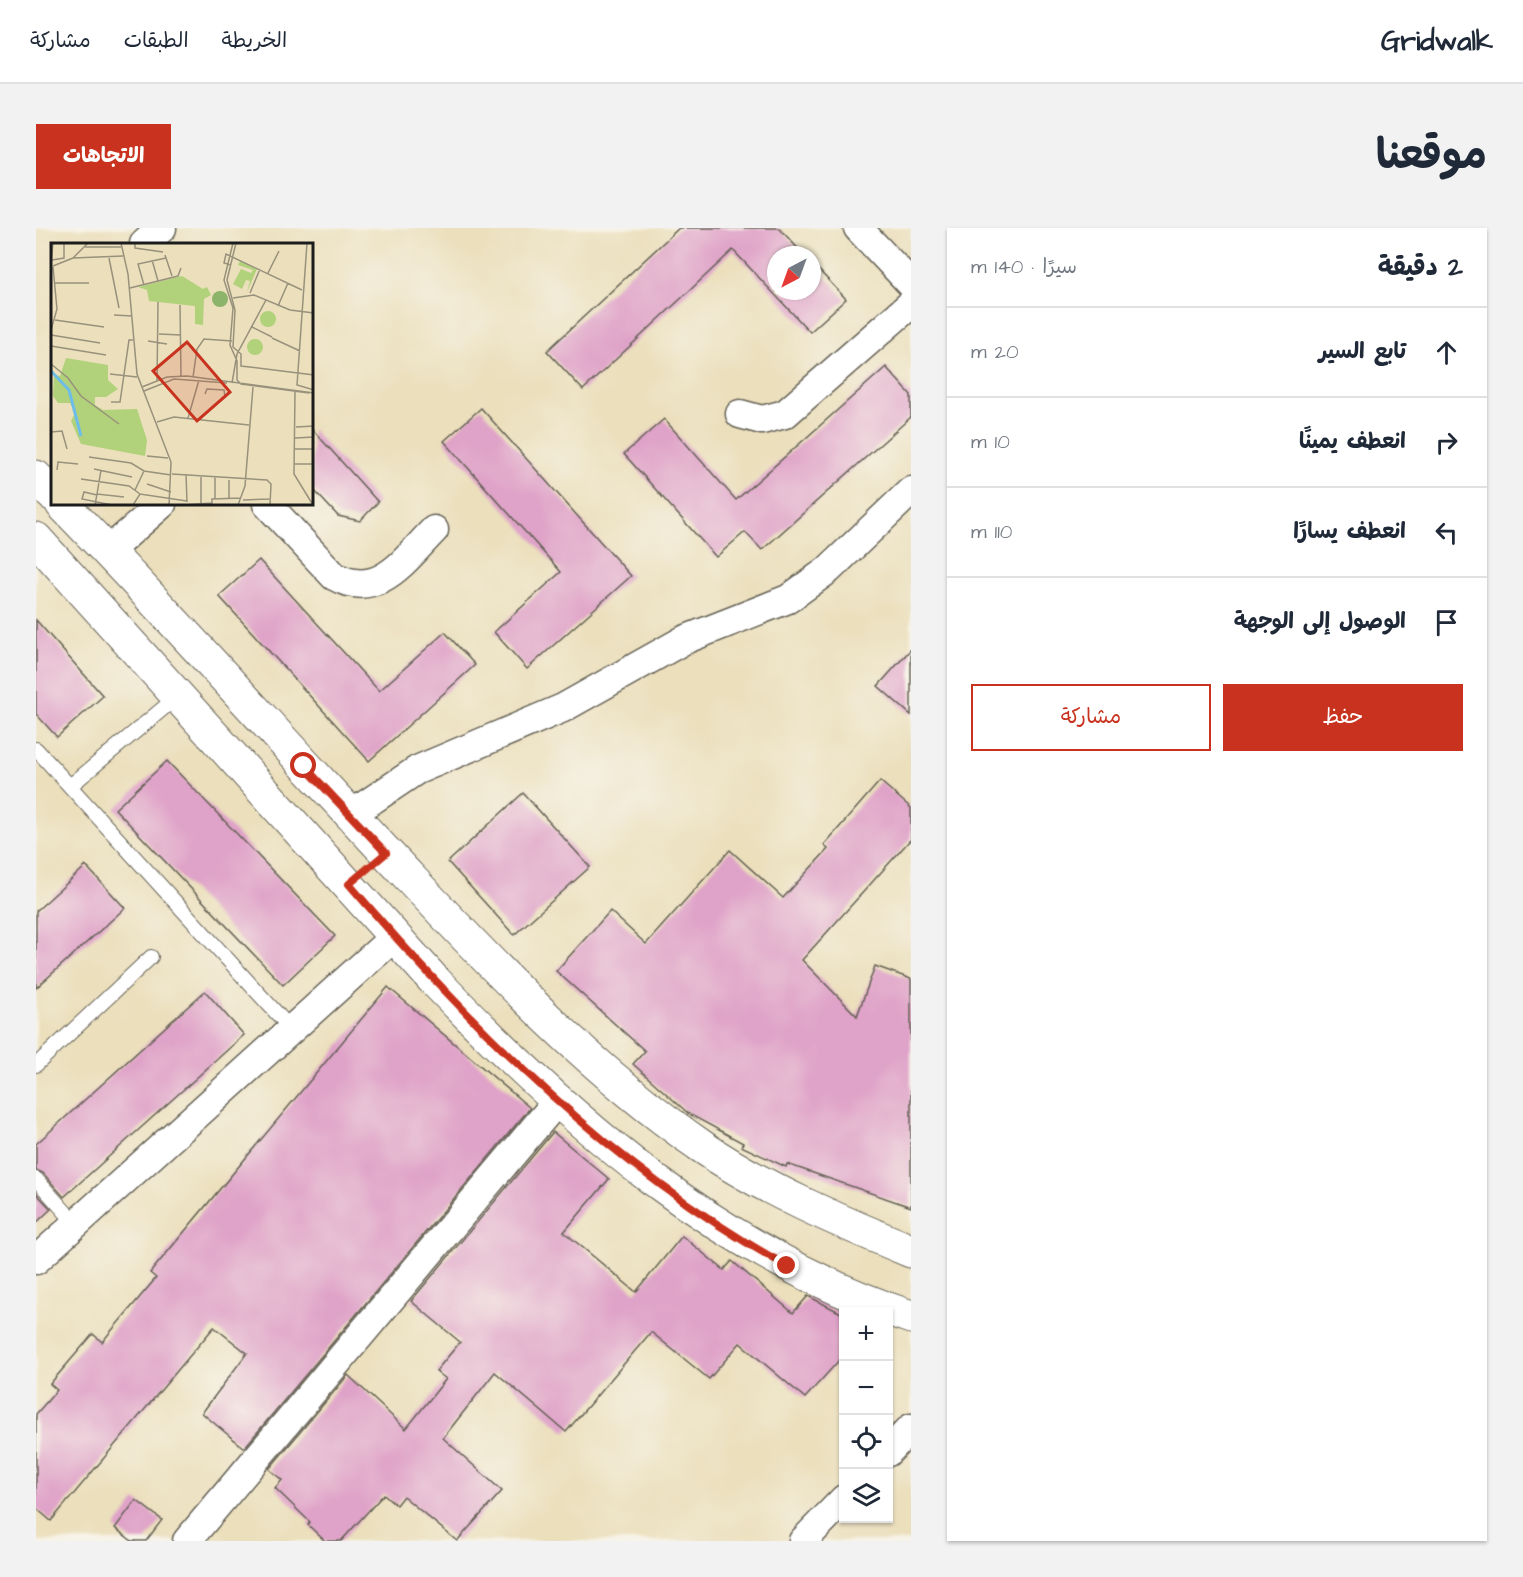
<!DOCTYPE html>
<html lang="ar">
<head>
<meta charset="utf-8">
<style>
	:root { --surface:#fff; --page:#f2f2f3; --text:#1f2937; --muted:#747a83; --line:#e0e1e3; --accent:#c8321e }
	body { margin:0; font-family:"Architects Daughter","Playpen Sans Arabic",sans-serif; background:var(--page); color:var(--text); direction:rtl }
	.controls { position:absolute; right:18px; bottom:18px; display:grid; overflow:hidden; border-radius:0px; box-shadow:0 2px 4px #0004 }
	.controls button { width:54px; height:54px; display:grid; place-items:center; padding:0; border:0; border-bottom:2px solid var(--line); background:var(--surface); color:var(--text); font:30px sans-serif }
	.compass { position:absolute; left:731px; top:18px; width:54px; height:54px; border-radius:50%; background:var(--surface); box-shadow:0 2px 4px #0004; rotate:221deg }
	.stop { position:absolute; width:18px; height:18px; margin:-14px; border:4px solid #c8321e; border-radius:50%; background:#fff }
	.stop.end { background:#c8321e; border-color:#fff; box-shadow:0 2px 6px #0008 }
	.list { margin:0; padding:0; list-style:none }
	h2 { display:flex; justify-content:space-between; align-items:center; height:78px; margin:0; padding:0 24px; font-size:26px }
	h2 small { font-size:20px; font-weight:400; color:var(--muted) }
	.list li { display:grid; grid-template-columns:39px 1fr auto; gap:18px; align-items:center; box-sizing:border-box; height:90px; padding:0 24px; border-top:2px solid var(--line) }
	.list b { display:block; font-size:22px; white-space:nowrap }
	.list em { font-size:20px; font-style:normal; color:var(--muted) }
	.actions { display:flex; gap:12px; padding:18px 24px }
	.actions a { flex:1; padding:14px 0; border:2px solid var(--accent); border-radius:0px; text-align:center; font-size:21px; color:var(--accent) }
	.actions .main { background:var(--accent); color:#fff }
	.icon { flex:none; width:33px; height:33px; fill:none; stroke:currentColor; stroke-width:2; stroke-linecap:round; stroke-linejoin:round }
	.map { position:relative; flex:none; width:875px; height:1313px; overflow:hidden; direction:ltr; border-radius:0px }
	header { display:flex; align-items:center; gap:36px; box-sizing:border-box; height:84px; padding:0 30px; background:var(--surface); border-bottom:2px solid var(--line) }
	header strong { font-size:28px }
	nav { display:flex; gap:33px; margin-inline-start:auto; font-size:21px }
	.intro { display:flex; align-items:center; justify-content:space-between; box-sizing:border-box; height:144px; padding:0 36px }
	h1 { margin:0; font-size:42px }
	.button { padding:15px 27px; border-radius:0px; background:var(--accent); color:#fff; font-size:21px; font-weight:700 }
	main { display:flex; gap:36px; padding:0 36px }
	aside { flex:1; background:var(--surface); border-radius:0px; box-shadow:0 2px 4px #0004 }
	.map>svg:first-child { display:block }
	.building { fill:#dfa2c8 }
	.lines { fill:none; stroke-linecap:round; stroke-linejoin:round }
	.service-casing { stroke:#646054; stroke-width:16 }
	.minor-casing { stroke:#646054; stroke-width:31 }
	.tertiary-casing { stroke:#646054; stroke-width:35 }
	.service { stroke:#fff; stroke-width:14 }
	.minor { stroke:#fff; stroke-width:28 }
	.tertiary { stroke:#fff; stroke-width:33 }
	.route { stroke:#c8321e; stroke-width:8 }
	.inset-river { fill:none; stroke:#6dbde8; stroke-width:3 }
	.inset-road { fill:none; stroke:#98917c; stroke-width:1.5 }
	.view { fill:#c8321e; fill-opacity:0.15; stroke:#c8321e; stroke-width:3 }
	.inset-edge { fill:none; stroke:#1c1c1c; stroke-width:3 }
</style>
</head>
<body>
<header>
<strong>Gridwalk</strong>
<nav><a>الخريطة</a><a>الطبقات</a><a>مشاركة</a></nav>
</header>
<div class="intro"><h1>موقعنا</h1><a class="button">الاتجاهات</a></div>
<main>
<aside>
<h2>2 دقيقة<small>سيرًا · 140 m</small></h2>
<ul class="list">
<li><svg class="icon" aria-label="ahead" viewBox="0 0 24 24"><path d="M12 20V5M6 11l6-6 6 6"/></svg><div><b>تابع السير</b></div><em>20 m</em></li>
<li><svg class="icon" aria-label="right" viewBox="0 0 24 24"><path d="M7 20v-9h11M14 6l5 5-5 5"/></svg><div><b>انعطف يمينًا</b></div><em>10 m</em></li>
<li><svg class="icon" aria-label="left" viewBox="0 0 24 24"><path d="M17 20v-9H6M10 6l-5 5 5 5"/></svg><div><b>انعطف يسارًا</b></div><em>110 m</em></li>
<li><svg class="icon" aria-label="arrive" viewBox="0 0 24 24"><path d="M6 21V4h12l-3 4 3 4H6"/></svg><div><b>الوصول إلى الوجهة</b></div></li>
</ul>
<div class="actions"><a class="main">حفظ</a><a>مشاركة</a></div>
</aside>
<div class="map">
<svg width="875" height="1313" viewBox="0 0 875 1313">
	<rect width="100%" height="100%" fill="#f7f3e8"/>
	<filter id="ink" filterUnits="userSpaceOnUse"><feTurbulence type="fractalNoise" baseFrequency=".0167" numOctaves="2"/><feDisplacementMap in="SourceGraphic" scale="12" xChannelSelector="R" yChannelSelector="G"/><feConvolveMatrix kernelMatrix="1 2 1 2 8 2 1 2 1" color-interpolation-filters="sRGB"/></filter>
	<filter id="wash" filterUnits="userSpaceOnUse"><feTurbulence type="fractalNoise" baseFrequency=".008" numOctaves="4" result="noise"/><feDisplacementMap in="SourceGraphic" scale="24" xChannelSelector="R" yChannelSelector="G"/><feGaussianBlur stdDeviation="1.35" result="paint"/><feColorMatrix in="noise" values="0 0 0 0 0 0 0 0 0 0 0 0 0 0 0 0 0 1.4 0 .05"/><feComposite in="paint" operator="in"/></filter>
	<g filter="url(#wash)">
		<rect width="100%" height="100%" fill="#ebdfbc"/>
		<g id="blocks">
			<!-- building -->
			<g class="building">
				<path d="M 643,0 L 743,0 L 768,27 L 740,27 L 740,63 L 776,63 L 776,35 L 810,71 L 774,104 L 697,22 L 547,162 L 511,123 Z"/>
				<path d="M 850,139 L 875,167 L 875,189 L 726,322 L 709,304 L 680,329 L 588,226 L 628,191 L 700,272 Z"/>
				<path d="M 445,180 L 595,348 L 491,441 L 458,404 L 525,344 L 408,213 Z"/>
				<path d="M 276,201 L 342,274 L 324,293 L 302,288 L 276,260 Z"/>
				<path d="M 223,332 L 343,463 L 409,404 L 439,437 L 333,533 L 183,368 Z"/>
				<path d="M 0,392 L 67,468 L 21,509 L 0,486 Z"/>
				<path d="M 875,421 L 875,487 L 842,458 Z"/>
				<path d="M 131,533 L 299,708 L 247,757 L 79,581 Z"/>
				<path d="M 844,553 L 875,580 L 875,611 L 766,732 L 821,788 L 839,738 L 875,751 L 875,979 L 751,936 L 750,939 L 705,918 L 707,915 L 653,886 L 597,836 L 609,823 L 520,743 L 574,683 L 610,716 L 694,622 L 747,670 L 792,621 L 788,617 Z"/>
				<path d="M 487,565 L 554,639 L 478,707 L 412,634 Z"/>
				<path d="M 50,638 L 89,680 L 0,760 L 0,683 Z"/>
				<path d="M 352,759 L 494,880 L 208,1220 L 166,1185 L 211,1125 L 178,1099 L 15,1293 L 0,1280 L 0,1186 L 21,1162 L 14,1156 L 57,1106 L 66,1114 L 120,1050 L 114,1045 Z"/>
				<path d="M 169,763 L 208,807 L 28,969 L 7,945 L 0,942 L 0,916 Z"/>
				<path d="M 517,904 L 573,951 L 528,1004 L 600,1064 L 646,1008 L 688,1042 L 696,1033 L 757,1085 L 772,1068 L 807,1086 L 807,1128 L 769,1170 L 704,1115 L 673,1151 L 615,1104 L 530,1204 L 459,1144 L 407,1210 L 466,1263 L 421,1313 L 367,1268 L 360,1277 L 348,1266 L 305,1313 L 289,1313 L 272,1297 L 274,1294 L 239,1260 L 246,1252 L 233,1241 L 312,1147 L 370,1201 L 410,1151 L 400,1143 L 424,1114 L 375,1073 Z"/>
				<path d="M 0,965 L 15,981 L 0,995 Z"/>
				<path d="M 100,1272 L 126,1292 L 110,1313 L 96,1313 L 79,1300 Z"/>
			</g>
		</g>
	</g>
	<g filter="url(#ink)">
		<use href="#blocks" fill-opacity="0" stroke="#646054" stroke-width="1.5"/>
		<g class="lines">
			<defs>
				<g id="service">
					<path d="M 0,521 L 255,801"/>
					<path d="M 34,558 L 142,468"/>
					<path d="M 0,837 L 115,729"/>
					<path d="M 0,951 L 40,996"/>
				</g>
				<g id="minor">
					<path d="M 822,0 L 875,56"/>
					<path d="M 108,16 L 126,0"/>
					<path d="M 704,186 L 726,192 L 749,186 L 875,76"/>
					<path d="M 231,276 L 298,348 C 343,373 369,331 398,302"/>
					<path d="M 71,324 L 126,276"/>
					<path d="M 314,587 L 381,542 L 527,480 L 648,412 L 752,371 L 792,342 L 875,263"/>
					<path d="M 0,1032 L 358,709"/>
					<path d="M 852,1224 L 875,1200"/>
					<path d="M 151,1313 L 522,872"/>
					<path d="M 767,1313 L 808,1271"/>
				</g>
				<g id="tertiary">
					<path d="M 0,249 L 16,266"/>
					<path d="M 26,276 C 146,399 259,529 378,654 C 466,748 558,844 665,918 C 729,962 803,993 875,1023"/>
					<path d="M 0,311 L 397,751 C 536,896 683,1025 875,1089"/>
				</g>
			</defs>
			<!-- service casing -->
			<use href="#service" class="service-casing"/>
			<!-- minor casing -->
			<use href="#minor" class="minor-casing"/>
			<!-- tertiary casing -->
			<use href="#tertiary" class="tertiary-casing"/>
			<!-- service -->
			<use href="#service" class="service"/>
			<!-- minor -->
			<use href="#minor" class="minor"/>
			<!-- tertiary -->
			<use href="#tertiary" class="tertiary"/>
		</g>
	</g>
	<g class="lines" filter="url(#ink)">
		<!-- route -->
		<path class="route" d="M 268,538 L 350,625 L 313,656 C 439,803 580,944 751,1038"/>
	</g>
	<!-- overview -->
	<g transform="translate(15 15)">
		<rect width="262" height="262" fill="#ebdfbc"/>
		<path d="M 189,18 L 206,26 L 196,49 L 199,38 L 195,37 L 191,46 L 182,41 L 190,26 L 200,30 L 202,27 L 187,22 ZM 131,33 L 152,46 L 156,44 L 160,52 L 153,56 L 152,82 L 144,81 L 144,63 L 98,58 L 96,47 L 87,44 ZM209 76a8 8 0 1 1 16 0a8 8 0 1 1-16 0ZM196 104a8 8 0 1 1 16 0a8 8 0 1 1-16 0ZM 15,115 L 57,122 L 57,137 L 67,146 L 55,154 L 44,154 L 44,162 L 52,167 L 86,166 L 96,197 L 94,213 L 30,201 L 20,178 L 24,170 L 19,160 L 7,160 L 2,153 L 3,132 L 9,133 Z" fill="#b1d27a"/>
		<path d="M161 56a8 8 0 1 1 16 0a8 8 0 1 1-16 0Z" fill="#8cb46a"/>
		<path class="inset-river" d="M 0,128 L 18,147 L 30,193"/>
		<path class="inset-road" d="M 70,0 L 77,31 L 86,131 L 120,219 L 118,262M 84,0 L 84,5 L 112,9M 182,0 L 173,37 L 182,65 L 179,102 L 186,118 L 186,137 L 190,141 L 258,150M 185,0 L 176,37 L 184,67 L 182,104 L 190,111 L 190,123 L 263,132M 256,0 L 246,142 L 263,147M 34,4 L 70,4M 114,12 L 121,33M 22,15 L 72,13M 58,15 L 68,65M 1,17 L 13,15 L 13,0M 101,17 L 107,38M 0,20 L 2,0M 180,22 L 173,20 L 175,11 L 251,47M 2,23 L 22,15 L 37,0M 217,30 L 228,8M 4,40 L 38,40M 93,42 L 87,21 L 115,15M 79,45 L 127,33 L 130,25M 199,50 L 209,26M 182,55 L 203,52 L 239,67 L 263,70M 129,62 L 130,133M 227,63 L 237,40M 63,72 L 81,73M 4,77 L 53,84M 201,84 L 221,94M 0,87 L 6,66 L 2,24M 108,91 L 130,92M 0,92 L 49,100M 221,95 L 249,108M 97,98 L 116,101M 0,103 L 55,112M 0,121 L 17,135 L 30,153 L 68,181M 59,131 L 86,134M 142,134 L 146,106 L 153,96 L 181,98M 106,138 L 107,59M 181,140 L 186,111 L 215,57M 91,144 L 116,134 L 136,133 L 263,150M 93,148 L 123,136 L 176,140M 244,148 L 243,231 L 262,262M 154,151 L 156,146 L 173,147 L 174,154M 60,159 L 69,159 L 78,97 L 82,97M 137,175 L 148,137M 106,179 L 123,174 L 198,182M 245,184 L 263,183M 0,189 L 11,188 L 16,206M 244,195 L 263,194M 244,206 L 263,206M 96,213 L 117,215M 38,214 L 80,220 L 93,228 L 120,232M 243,221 L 263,221M 43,226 L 81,234M 6,227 L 7,219 L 27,221M 121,231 L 216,237 L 220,241 L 219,262M 135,231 L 136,259M 30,236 L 78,243 L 89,251M 96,241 L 120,249M 84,247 L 93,228M 46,251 L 50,227M 46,252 L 33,249 L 31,256 L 61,262M 164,256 L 164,234M 178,256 L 178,237M 192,257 L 220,256M 150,260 L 150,233M 44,262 L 46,251 L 73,254M 82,262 L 89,251 L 136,258M 134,262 L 161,260M 161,262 L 161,256 L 190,255M 187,262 L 194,243 L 202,144"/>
		<path class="view" d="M 136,99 L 179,149 L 146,178 L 102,128 Z"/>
		<rect width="262" height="262" class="inset-edge"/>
	</g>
</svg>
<div class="controls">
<button>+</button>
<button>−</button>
<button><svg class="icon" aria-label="locate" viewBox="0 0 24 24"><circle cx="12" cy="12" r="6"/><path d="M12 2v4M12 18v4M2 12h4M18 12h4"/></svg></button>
<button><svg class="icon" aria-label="layers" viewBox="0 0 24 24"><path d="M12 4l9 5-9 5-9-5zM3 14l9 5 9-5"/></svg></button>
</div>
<svg class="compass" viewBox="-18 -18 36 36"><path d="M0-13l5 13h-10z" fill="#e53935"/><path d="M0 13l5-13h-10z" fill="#747a83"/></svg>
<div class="stop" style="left:268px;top:538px"></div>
<div class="stop end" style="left:751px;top:1038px"></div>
</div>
</main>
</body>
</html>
